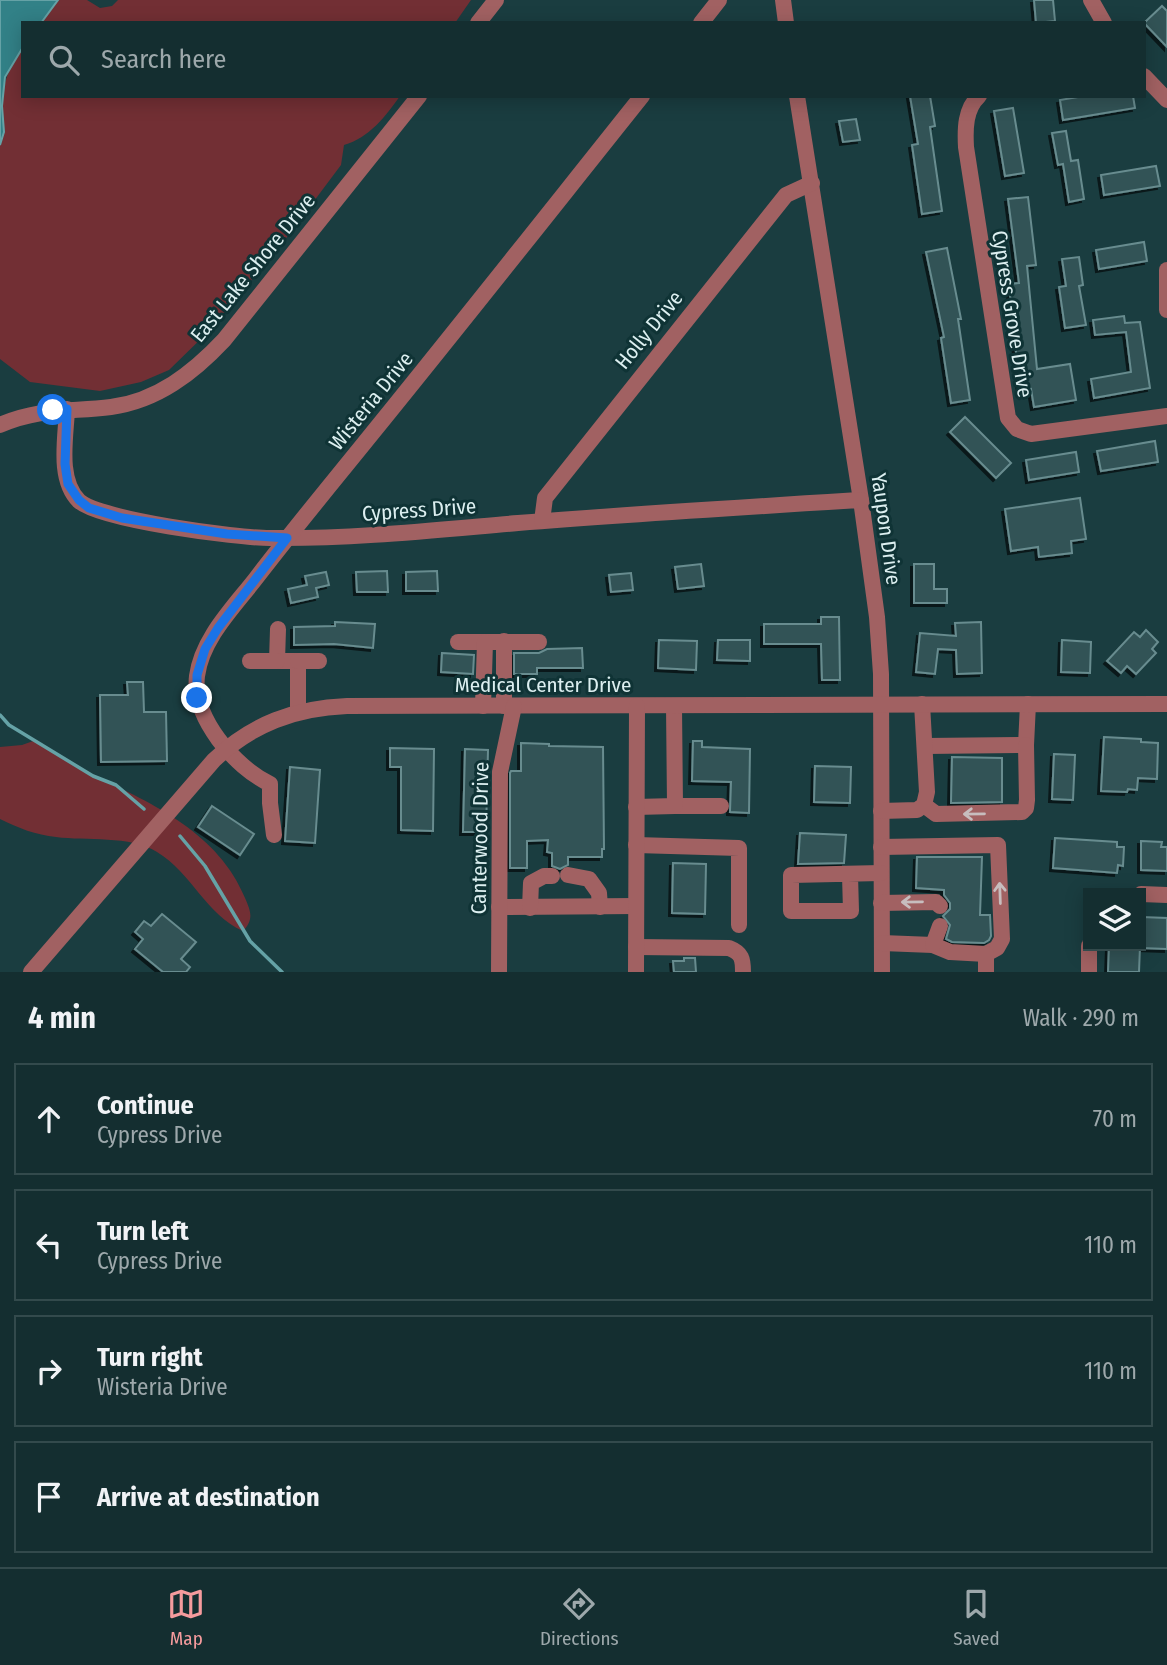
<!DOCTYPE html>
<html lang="en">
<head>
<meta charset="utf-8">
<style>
	:root { --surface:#142e30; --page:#213a3c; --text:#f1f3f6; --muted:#9da8ab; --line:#334a4c; --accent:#f59b9d }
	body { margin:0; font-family:"Fira Sans Condensed",sans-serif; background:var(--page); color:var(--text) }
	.controls { position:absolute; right:21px; bottom:21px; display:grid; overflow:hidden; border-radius:0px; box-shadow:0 4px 18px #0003 }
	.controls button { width:63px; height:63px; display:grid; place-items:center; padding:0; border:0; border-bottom:2px solid var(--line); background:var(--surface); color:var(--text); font:35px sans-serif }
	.stop { position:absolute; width:21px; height:21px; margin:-16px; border:5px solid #1a73e8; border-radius:50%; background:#fff }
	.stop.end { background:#1a73e8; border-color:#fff; box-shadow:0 2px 7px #0008 }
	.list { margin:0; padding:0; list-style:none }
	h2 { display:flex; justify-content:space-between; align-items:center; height:91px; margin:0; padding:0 28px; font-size:30px }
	h2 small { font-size:23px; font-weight:400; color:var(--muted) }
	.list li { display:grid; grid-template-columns:46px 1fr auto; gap:21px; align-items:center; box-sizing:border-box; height:112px; margin:0 14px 14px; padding:0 14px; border:2px solid var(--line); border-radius:0px }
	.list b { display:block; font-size:26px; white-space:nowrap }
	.list p { margin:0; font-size:23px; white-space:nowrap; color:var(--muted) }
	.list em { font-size:23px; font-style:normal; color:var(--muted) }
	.icon { flex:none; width:38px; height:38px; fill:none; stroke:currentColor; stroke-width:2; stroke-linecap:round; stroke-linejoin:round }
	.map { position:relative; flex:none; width:1167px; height:972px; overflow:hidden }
	.search { position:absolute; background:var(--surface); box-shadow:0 4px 18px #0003; left:21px; right:21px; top:21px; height:77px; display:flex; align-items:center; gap:18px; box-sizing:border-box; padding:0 24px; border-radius:0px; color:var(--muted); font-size:26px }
	.sheet { height:595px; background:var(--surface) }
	nav { display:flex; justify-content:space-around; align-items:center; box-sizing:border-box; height:98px; border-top:2px solid var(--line); background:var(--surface); font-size:19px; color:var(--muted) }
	nav a { display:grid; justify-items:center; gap:4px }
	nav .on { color:var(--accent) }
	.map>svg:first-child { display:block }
	.green { fill:#722f34 }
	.water { fill:#328187; stroke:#65a2a6; stroke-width:2 }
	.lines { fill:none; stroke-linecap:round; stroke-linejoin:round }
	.stream { stroke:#65a2a6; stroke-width:3.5 }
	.building { fill:#305356; stroke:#688c8f; stroke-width:2; filter:url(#shadow) }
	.minor { stroke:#a16162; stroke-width:16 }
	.oneway { stroke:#c7bdbe }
	.route { stroke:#1a73e8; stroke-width:9 }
	.labels { text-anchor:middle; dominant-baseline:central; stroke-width:6; stroke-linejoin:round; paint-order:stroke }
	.street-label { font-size:21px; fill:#dceff0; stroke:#0f3335 }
</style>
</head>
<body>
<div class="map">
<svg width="1167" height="972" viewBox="0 0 1167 972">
	<defs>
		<filter id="shadow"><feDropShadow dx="-3" dy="3" stdDeviation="0" flood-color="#0009"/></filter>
	</defs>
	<rect width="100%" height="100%" fill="#1a3d40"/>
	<!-- green -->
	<g class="green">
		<path d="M 58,0 L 87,0 L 100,8 L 112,6 L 118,0 L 471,0 L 455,23 L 41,23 Z"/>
		<path d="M 23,47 L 23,96 L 400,96 C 386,116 369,138 344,145 L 341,165 L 281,245 L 211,329 L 169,370 L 141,382 L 100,391 L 30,382 L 0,359 L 0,145 C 6,128 2,122 2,106 C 2,84 10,64 23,47 Z"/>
		<path d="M 36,740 C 56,752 75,767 95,776 C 154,804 219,834 245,898 C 251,912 254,919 243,931 C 206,915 192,873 157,852 C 130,835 86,841 56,837 C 36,835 18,828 0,819 L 0,747 L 22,745 Z"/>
	</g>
	<!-- water -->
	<path class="water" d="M 0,0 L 58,0 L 41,23 L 23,23 L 23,47 L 5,77 L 2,106 L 4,132 L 0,145 Z"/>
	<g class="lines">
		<!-- stream -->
		<g class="stream">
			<path d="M 0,715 L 9,725 L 93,776 L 116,785 L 144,809"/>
			<path d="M 180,836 L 205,866 L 250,941 L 282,972"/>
		</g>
	</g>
	<!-- building -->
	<g class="building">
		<path d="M 1034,0 L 1053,0 L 1055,21 L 1036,23 Z"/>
		<path d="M 1162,6 L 1167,11 L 1167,47 L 1144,23 Z"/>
		<path d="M 910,96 L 930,96 L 935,126 L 930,127 L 942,211 L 922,214 L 912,145 L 918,144 Z"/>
		<path d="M 1084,96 L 1133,96 L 1135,108 L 1063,120 L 1060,100 Z"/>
		<path d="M 1013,108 L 1024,173 L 1005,176 L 994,111 Z"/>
		<path d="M 856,119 L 860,140 L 843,142 L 839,121 Z"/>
		<path d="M 1066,131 L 1071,161 L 1078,160 L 1084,199 L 1069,202 L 1063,164 L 1058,165 L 1052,133 Z"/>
		<path d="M 1156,166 L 1160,186 L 1104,195 L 1101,175 Z"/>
		<path d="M 1028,197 L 1036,265 L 1027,266 L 1037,369 L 1070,364 L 1076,400 L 1034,407 L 1031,389 L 1020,391 L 1009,284 L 1019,283 L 1008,199 Z"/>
		<path d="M 1144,242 L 1147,261 L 1099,269 L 1096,250 Z"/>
		<path d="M 947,248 L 961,319 L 958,319 L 970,400 L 951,403 L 941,338 L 944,337 L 926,252 Z"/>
		<path d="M 1079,257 L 1083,285 L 1079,286 L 1086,325 L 1065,328 L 1059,287 L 1066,286 L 1062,259 Z"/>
		<path d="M 1124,316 L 1125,323 L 1140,322 L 1150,388 L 1094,398 L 1091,379 L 1131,372 L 1126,332 L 1095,335 L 1093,320 Z"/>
		<path d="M 965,417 L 1011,463 L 996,478 L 950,432 Z"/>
		<path d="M 1155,441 L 1158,462 L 1101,471 L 1097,451 Z"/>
		<path d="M 1076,452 L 1079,472 L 1029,480 L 1026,460 Z"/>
		<path d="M 1080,498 L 1086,539 L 1071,541 L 1072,553 L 1039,557 L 1038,547 L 1011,551 L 1005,509 Z"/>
		<path d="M 701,564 L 704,586 L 678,589 L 675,567 Z"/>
		<path d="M 914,564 L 934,564 L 934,589 L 947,589 L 947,603 L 914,603 Z"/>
		<path d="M 387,571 L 388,592 L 357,592 L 356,572 Z"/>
		<path d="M 437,571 L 438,591 L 406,591 L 406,572 Z"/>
		<path d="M 326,572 L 329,585 L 316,588 L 318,597 L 291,603 L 288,589 L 307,585 L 305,576 Z"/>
		<path d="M 631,573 L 633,590 L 611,592 L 609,575 Z"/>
		<path d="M 821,617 L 839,617 L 840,680 L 822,680 L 821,644 L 764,644 L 764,624 L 821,624 Z"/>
		<path d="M 335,622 L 375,624 L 373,648 L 334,644 L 294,645 L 294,627 L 335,626 Z"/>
		<path d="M 981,622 L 982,673 L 957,674 L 956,650 L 938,649 L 935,674 L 916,672 L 920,633 L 956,636 L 955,623 Z"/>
		<path d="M 1146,630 L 1158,642 L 1152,649 L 1156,653 L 1136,674 L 1127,666 L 1121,673 L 1107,661 L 1134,632 L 1140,637 Z"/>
		<path d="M 659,640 L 697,641 L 696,670 L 658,668 Z"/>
		<path d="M 718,640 L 750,640 L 750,661 L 717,660 Z"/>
		<path d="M 1062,640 L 1091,642 L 1090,673 L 1061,672 Z"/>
		<path d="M 582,648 L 583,668 L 537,668 L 537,674 L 514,674 L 514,653 L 539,653 L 547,649 Z"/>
		<path d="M 442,653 L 474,655 L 473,674 L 441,672 Z"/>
		<path d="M 127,682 L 143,682 L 144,712 L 166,712 L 167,761 L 101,762 L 100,695 L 128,695 Z"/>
		<path d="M 1104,737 L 1141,739 L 1141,742 L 1158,743 L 1157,779 L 1138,778 L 1137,790 L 1128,789 L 1127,792 L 1101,791 Z"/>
		<path d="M 693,741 L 702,741 L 702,747 L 750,749 L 749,813 L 730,812 L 731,782 L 692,781 Z"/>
		<path d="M 521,743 L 549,744 L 549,746 L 603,747 L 604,849 L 602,849 L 602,857 L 568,857 L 568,865 L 560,869 L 552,866 L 552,853 L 547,852 L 548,840 L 527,841 L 527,868 L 510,868 L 510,773 L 511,771 L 521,771 Z"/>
		<path d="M 390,748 L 434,749 L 433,831 L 401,830 L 401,767 L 390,767 Z"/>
		<path d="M 465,749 L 488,750 L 486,832 L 463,832 Z"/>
		<path d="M 1054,754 L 1075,755 L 1073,800 L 1052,799 Z"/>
		<path d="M 952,757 L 1002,758 L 1002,802 L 951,803 Z"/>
		<path d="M 815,766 L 851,767 L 850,803 L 814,802 Z"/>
		<path d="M 290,767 L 320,770 L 315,843 L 285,841 Z"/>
		<path d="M 212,806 L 254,834 L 240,855 L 198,827 Z"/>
		<path d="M 800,833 L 846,835 L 844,863 L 798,864 Z"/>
		<path d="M 1055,838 L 1117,842 L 1117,847 L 1124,847 L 1123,866 L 1118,865 L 1117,873 L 1053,868 Z"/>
		<path d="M 1141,841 L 1162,842 L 1161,847 L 1167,847 L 1167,871 L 1141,870 Z"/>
		<path d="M 917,857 L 982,857 L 980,915 L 990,915 L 991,936 L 989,940 L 984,943 L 952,942 L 946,939 L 950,925 L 943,916 L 950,909 L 950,903 L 944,895 L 944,890 L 916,888 Z"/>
		<path d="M 673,863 L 706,864 L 705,914 L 672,913 Z"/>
		<path d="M 162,914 L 196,942 L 181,959 L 190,967 L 186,972 L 163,972 L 135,949 L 143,939 L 135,932 L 144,921 L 151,926 Z"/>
		<path d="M 1141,917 L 1167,918 L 1167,949 L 1141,948 Z"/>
		<path d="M 1109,946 L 1140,946 L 1139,972 L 1108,972 Z"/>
		<path d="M 684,958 L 695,958 L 696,972 L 674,972 L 673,961 L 684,961 Z"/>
	</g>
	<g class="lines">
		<!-- minor -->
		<g class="minor">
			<path d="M 783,0 L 786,23"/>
			<path d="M 1091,0 L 1104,23"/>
			<path d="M 478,23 L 496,0"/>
			<path d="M 701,23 L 719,0"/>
			<path d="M 1144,76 L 1167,100"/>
			<path d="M 797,96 L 861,500 L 877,617 L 881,674 L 882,972"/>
			<path d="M 979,96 C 965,109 965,129 966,147 L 1008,418 L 1017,429 L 1031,434 L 1167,416"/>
			<path d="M 1167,270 L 1167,310"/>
			<path d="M 67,409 C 66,437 57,479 79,501 C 100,520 237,538 270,538 C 353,539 436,530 518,523 C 632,514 747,507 861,500"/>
			<path d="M 0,425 C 40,408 69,412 111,407 C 157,401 193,373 224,340 L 419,96"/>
			<path d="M 542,521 L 545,498 L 786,195 L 812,183"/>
			<path d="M 278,629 L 277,661 L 298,661 L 298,711"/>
			<path d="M 504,641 L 504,706"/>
			<path d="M 458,642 L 539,642"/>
			<path d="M 250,661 L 277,661"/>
			<path d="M 298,661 L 319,661"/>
			<path d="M 483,706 L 485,642"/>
			<path d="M 925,746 L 1026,745 L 1028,704"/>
			<path d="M 924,805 L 936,814 L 1022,812 L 1026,808 L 1027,800 L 1026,745"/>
			<path d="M 675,806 L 721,806"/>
			<path d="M 636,807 L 675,806 L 674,706"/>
			<path d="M 881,811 L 917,810 L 924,805 L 927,792 L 922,704"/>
			<path d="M 274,835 L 270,803 L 270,784 C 235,767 192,718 197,676 C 202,638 234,607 257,577 C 293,530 332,483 370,436 C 461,324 551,210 642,96"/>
			<path d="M 636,845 L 739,848 L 739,925"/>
			<path d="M 881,847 L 998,845 L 1002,939 L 997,948 L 986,954 L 950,952 L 933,945 L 882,943"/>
			<path d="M 568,875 L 589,879 L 599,893 L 600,907"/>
			<path d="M 850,875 L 851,911 L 791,911 L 791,875 L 881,873"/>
			<path d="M 1141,894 L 1167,895"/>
			<path d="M 881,903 L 936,902 L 940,906"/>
			<path d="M 499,907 L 636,906"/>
			<path d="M 530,908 L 531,883 L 544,876 L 552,876"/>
			<path d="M 933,945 L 940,926"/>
			<path d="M 636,947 L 729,948 C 742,953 743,959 743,972"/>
			<path d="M 986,954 L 986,972"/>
			<path d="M 31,972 L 214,760 C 252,724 295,708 347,706 L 1167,704"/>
			<path d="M 499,972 L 500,772 L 514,706"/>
			<path d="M 636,972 L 637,706"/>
			<path d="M 1089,972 L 1089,946"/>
		</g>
	</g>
	<!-- one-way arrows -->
	<defs><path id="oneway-shaft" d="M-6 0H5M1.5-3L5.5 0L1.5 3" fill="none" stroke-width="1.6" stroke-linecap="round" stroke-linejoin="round" transform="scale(1.75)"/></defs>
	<g class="oneway">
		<use href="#oneway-shaft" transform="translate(974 814) rotate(179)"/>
		<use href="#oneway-shaft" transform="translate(1000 893) rotate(-92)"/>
		<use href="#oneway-shaft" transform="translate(912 902) rotate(179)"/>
	</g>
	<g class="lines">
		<!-- route -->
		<path class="route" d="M 53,410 L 67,409 L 65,464 L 68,484 L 79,500 L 89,508 L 122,518 L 227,534 L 287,538 L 218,628 L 205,649 L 197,675 L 197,698"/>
	</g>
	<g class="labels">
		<!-- street labels -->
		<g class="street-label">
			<text transform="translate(253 268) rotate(-51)">East Lake Shore Drive</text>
			<text transform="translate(1012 314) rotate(81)">Cypress Grove Drive</text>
			<text transform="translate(649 330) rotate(-51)">Holly Drive</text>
			<text transform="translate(371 401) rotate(-51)">Wisteria Drive</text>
			<text transform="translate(419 510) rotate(-4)">Cypress Drive</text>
			<text transform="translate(886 529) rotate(82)">Yaupon Drive</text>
			<text x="543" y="685">Medical Center Drive</text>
			<text transform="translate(480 838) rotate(-89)">Canterwood Drive</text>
		</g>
	</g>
</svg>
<div class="controls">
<button><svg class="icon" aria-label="layers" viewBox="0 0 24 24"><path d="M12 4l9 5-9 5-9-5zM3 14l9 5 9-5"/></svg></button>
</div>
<div class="stop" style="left:53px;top:410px"></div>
<div class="stop end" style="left:197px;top:698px"></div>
<div class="search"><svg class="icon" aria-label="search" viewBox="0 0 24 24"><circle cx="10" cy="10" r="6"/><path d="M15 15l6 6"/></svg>Search here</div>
</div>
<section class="sheet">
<h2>4 min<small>Walk · 290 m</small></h2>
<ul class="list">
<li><svg class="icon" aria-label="ahead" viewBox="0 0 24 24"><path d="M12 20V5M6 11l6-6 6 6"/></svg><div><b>Continue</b><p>Cypress Drive</p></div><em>70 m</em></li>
<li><svg class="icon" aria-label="left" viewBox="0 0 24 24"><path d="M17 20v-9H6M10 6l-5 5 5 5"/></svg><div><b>Turn left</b><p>Cypress Drive</p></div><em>110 m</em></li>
<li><svg class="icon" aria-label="right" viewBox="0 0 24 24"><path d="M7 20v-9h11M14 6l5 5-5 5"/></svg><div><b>Turn right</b><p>Wisteria Drive</p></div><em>110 m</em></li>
<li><svg class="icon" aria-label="arrive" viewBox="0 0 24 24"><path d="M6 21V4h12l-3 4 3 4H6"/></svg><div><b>Arrive at destination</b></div></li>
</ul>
</section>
<nav>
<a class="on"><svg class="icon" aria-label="map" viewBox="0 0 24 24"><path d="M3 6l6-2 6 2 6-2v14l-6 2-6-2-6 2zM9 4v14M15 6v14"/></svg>Map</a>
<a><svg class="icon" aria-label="directions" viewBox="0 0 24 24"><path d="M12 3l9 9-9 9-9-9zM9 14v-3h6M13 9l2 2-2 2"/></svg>Directions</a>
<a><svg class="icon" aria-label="saved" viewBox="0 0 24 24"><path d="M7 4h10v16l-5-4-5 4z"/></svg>Saved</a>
</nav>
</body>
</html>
